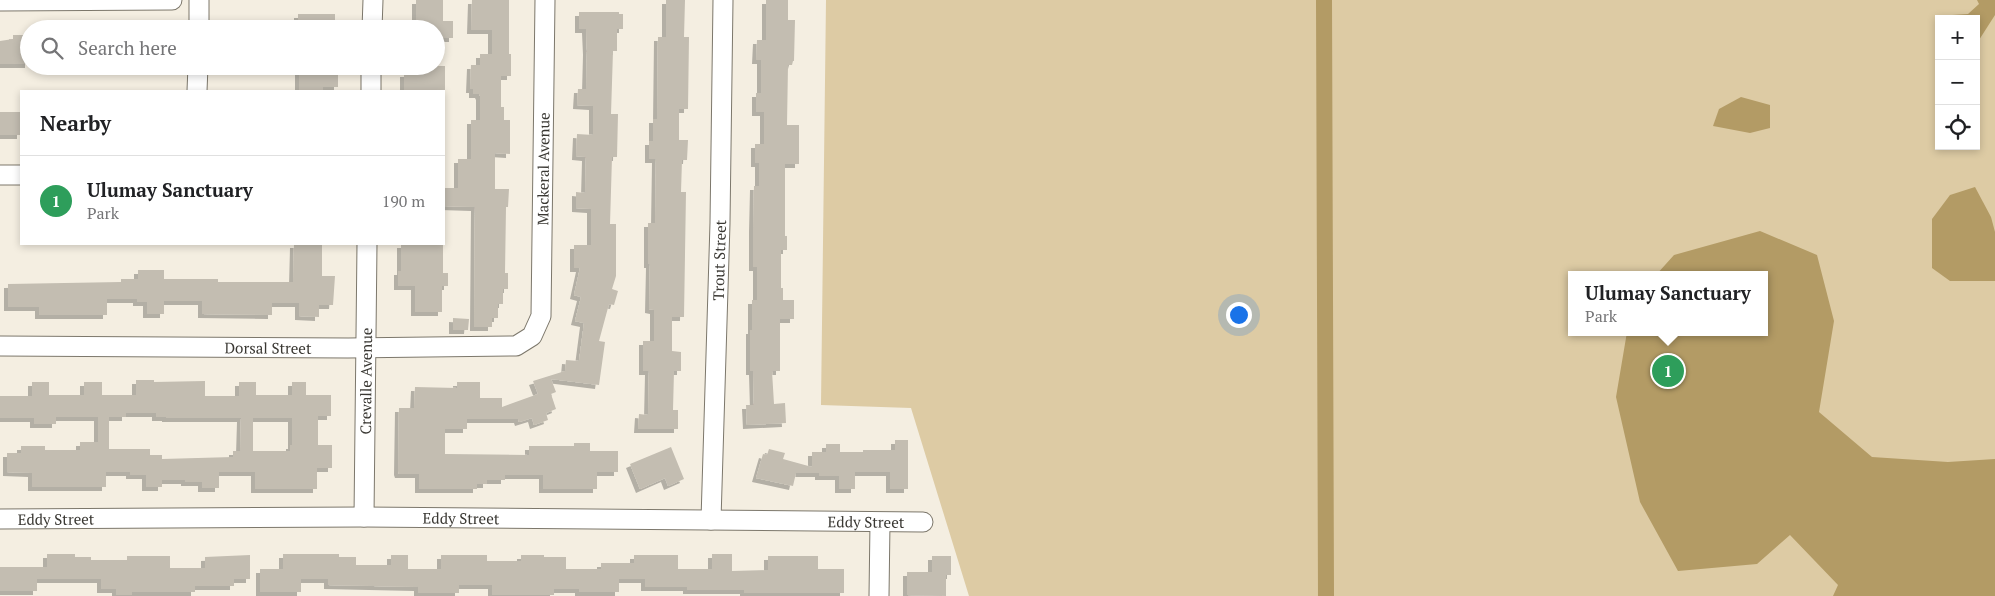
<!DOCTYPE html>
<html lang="en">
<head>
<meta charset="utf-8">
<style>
	:root { --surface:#fff; --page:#f6f6f6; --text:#202124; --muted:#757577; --line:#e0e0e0; --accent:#ea580c }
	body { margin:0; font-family:"PT Serif",serif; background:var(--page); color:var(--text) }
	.controls { position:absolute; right:15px; top:15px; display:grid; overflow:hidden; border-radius:0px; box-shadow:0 2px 8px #0003 }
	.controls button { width:45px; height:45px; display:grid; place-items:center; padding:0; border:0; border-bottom:1px solid var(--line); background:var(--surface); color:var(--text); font:25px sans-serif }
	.you { position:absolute; left:1238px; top:314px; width:18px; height:18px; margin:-12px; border:4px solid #fff; border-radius:50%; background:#1a73e8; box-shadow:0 0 0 8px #1a73e833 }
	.badge { display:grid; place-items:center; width:32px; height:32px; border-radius:50%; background:var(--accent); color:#fff; font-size:16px; font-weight:700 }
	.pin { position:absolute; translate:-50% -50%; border:2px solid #fff; box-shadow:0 1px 5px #0006 }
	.popup { position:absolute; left:1568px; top:271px; width:200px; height:65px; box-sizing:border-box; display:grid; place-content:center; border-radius:0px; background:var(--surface); filter:drop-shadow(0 1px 4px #0005); font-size:16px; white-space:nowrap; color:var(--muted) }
	.popup b { font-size:19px; color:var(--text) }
	.popup::after { content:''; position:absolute; left:50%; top:100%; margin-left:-10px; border:10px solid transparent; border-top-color:var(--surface) }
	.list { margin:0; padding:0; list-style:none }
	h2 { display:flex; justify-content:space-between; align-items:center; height:65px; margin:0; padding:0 20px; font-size:21px }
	h2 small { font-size:16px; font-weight:400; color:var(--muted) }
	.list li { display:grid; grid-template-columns:32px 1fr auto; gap:15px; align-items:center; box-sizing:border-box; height:90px; padding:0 20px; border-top:1px solid var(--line) }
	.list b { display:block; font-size:19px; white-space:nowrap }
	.list p { margin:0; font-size:16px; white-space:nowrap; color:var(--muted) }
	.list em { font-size:16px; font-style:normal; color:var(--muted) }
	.icon { flex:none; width:28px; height:28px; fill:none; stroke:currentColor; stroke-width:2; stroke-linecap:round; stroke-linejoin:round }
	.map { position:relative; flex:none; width:1995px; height:596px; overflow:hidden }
	.search { position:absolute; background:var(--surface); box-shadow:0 2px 8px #0003; left:20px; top:20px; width:425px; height:55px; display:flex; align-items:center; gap:12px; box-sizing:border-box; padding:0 18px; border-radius:28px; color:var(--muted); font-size:19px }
	.panel { position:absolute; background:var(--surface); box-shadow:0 2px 8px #0003; left:20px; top:90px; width:425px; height:155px; border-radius:0px }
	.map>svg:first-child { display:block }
	.green { fill:#ddcba4; fill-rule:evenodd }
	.water { fill:#b39b65 }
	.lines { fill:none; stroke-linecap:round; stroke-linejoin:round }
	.canal { stroke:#b39b65; stroke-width:16 }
	.building { fill:#c3bdb1; fill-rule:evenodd; filter:url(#shadow) }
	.minor-casing { stroke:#7c776b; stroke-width:21 }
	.minor { stroke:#fff; stroke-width:19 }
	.labels { text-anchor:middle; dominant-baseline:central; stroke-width:5; stroke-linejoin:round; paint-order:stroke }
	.street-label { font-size:15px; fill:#3a3833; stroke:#fff }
</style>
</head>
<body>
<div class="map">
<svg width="1995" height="596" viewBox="0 0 1995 596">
	<defs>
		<filter id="shadow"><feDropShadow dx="-4" dy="4" stdDeviation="0" flood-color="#0004"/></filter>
	</defs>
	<rect width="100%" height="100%" fill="#f4eee1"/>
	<!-- green -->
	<path class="green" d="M 826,0 L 1995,0 L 1995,596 L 969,596 L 911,408 L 821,405 ZM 1939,19 L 1976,19 L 1976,146 L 1939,146 ZM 1572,275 L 1764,275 L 1764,332 L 1572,332 Z"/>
	<!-- water -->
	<g class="water">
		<path d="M 1977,0 L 1995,0 L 1995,15 L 1979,40 L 1976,41 L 1976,19 L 1951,19 L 1952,15 L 1968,14 L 1979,4 Z"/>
		<path d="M 1741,97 L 1770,105 L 1770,128 L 1750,133 L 1713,126 L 1719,109 Z"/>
		<path d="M 1975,187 L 1991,217 L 1995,232 L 1995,281 L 1950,281 L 1932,268 L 1932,219 L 1950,195 Z"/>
		<path d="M 1760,231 L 1817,255 L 1834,321 L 1819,412 L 1872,457 L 1948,462 L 1995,459 L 1995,596 L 1833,596 L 1838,585 L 1790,535 L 1757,564 L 1678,571 L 1640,502 L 1616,397 L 1627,332 L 1764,332 L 1764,275 L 1656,275 L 1674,255 Z"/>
	</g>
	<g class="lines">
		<!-- canal -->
		<path class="canal" d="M 1324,0 L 1326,596"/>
	</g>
	<!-- building -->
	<g class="building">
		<path d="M 416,0 L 443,0 L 443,21 L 453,21 L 453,38 L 436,38 L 436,29 L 416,29 Z"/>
		<path d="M 472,0 L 509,0 L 509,54 L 511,54 L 511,76 L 501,76 L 501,107 L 504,107 L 504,120 L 510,120 L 510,154 L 495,153 L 495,189 L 509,189 L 508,207 L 506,207 L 505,273 L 508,273 L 508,289 L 503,289 L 503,304 L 498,304 L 498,318 L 492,318 L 492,327 L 474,327 L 475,207 L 444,206 L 444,188 L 458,188 L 458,159 L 471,159 L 471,120 L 480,120 L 480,96 L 479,94 L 473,94 L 473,89 L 470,89 L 471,65 L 480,65 L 480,54 L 492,54 L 492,30 L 471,30 Z"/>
		<path d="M 666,0 L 685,0 L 684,37 L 689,37 L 688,109 L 679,109 L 679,140 L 688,140 L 687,160 L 682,160 L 681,192 L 686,192 L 684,317 L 672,317 L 672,351 L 681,352 L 681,371 L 674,371 L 673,410 L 678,410 L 678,429 L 638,429 L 639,414 L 648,415 L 649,371 L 643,371 L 643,341 L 654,341 L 654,310 L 649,309 L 650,264 L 648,264 L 648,223 L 655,223 L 656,159 L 649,159 L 649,141 L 653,141 L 653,119 L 657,119 L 658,37 L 666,37 Z"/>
		<path d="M 766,0 L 788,0 L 788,20 L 795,20 L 794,61 L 793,61 L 792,65 L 788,65 L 787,125 L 799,125 L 799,164 L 785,164 L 785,236 L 787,236 L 787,250 L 781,250 L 781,288 L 783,288 L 783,300 L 794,300 L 794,319 L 780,319 L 780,371 L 772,371 L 774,404 L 785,403 L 786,423 L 747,425 L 746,405 L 754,405 L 753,371 L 750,371 L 750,330 L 752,330 L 752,300 L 757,300 L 757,267 L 753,267 L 753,228 L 754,186 L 759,186 L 759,163 L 755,163 L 755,144 L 764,144 L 764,112 L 756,112 L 756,93 L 761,93 L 761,60 L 756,60 L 757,40 L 766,40 Z"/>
		<path d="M 579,12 L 619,12 L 619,14 L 623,14 L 623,29 L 617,29 L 617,51 L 613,51 L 611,114 L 618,114 L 617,157 L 612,157 L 610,224 L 616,224 L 616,276 L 612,289 L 618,291 L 614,305 L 609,304 L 599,341 L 605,342 L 599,385 L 551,379 L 556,392 L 551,394 L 556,409 L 546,413 L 548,420 L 534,425 L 532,418 L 519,422 L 518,419 L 467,419 L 467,429 L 445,429 L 445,454 L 529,455 L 529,446 L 574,446 L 574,443 L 590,443 L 590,451 L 618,451 L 618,472 L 597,472 L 597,489 L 543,489 L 543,475 L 505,475 L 505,480 L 487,480 L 487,484 L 477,484 L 477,489 L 419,489 L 419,474 L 399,474 L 398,471 L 399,408 L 414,408 L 415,387 L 457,388 L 457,382 L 480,382 L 480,398 L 502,398 L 502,407 L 538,394 L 533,381 L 565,371 L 566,360 L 579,361 L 584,323 L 575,321 L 581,297 L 574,295 L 580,268 L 574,268 L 574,245 L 591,245 L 591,209 L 576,208 L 576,192 L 585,193 L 586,157 L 576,156 L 577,134 L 593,135 L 593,106 L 577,105 L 578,89 L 586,89 L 587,51 L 586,29 L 579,29 Z"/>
		<rect x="298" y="14" width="37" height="15"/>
		<path d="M 13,35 L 29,35 L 29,64 L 0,64 L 0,41 L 13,39 Z"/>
		<path d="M 420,66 L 445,66 L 445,91 L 404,91 L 404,73 L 420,73 Z"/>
		<path d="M 299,70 L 338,70 L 338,87 L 323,87 L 323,91 L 299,91 Z"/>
		<rect x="0" y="112" width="21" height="23"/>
		<path d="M 294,244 L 322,244 L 322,276 L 335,276 L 333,305 L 319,305 L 319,317 L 299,316 L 299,303 L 272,303 L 272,315 L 202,314 L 202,301 L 164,301 L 164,314 L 147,314 L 147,302 L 137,302 L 137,299 L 107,299 L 107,315 L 39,315 L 39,307 L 8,307 L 8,284 L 121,282 L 121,279 L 138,279 L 138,270 L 164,270 L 164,279 L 218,279 L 218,282 L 293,282 Z"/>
		<path d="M 401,244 L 443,244 L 443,273 L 448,273 L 448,286 L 442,286 L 442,312 L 415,312 L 415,286 L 398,286 L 398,271 L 401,271 Z"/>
		<path d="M 453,318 L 469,319 L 468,330 L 453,330 Z"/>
		<path d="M 136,380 L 154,380 L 154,382 L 205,381 L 205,396 L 239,396 L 239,382 L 256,382 L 256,395 L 292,395 L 292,382 L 306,382 L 306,395 L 331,395 L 331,416 L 318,416 L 318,445 L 332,445 L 332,468 L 317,468 L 317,489 L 255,489 L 255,472 L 219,472 L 219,488 L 202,488 L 202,482 L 185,482 L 185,480 L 162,480 L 162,487 L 146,487 L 146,475 L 130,475 L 130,472 L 106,472 L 106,487 L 32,487 L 32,473 L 7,472 L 7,453 L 21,453 L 21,446 L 45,446 L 45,450 L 80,450 L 80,442 L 98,442 L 98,417 L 56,417 L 56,424 L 34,424 L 34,418 L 0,418 L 0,396 L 32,396 L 32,382 L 49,382 L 49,395 L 84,395 L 84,382 L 102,382 L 102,395 L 136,395 ZM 126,413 L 156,413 L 156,417 L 166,417 L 166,418 L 241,418 L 240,451 L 233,451 L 233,457 L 162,459 L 162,455 L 150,455 L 150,449 L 109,449 L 109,417 L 126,417 ZM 253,418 L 292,418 L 292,445 L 290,445 L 290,451 L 253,451 Z"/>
		<path d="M 895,440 L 908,440 L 908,489 L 890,489 L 890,472 L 855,472 L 855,489 L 839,489 L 839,476 L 819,476 L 819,473 L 796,473 L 793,486 L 756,478 L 763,454 L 767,455 L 769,449 L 785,453 L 783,459 L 812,467 L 812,452 L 826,452 L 826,444 L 840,444 L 840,452 L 863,452 L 863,450 L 895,450 Z"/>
		<path d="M 671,447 L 684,479 L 668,486 L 665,478 L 640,489 L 630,464 Z"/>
		<path d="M 47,554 L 75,554 L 75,557 L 91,557 L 91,560 L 127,560 L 127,556 L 170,556 L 170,568 L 205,568 L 205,557 L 250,555 L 250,579 L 234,579 L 234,586 L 195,586 L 195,592 L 132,592 L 132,595 L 116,595 L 116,589 L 101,589 L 101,579 L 37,579 L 37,591 L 0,591 L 0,567 L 47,567 Z"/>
		<path d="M 283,554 L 339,554 L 339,557 L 356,557 L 356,565 L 391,565 L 391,555 L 408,555 L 408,569 L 441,569 L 441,555 L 487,555 L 487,561 L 521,561 L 521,555 L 544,555 L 544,557 L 566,557 L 566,569 L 601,569 L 601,563 L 634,563 L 634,555 L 678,555 L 678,569 L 712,569 L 712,554 L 732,554 L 732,571 L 768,570 L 768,556 L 818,556 L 818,569 L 844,569 L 844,593 L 744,593 L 744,590 L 687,590 L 687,587 L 645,587 L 645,579 L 619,579 L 619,592 L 579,592 L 579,589 L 554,589 L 554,595 L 492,595 L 492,585 L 459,585 L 459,593 L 418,593 L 418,587 L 328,585 L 328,579 L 301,579 L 301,592 L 260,592 L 260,569 L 283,569 Z"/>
		<path d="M 932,556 L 951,556 L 951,575 L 946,575 L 946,596 L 907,595 L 907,572 L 932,572 Z"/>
	</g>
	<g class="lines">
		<defs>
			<g id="minor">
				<path d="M 199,0 L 199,29"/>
				<path d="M 0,1 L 172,0"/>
				<path d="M 372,29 L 373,0"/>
				<path d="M 197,91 L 198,66"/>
				<path d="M 371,91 L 371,66"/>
				<path d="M 0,175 L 21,175"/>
				<path id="s1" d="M 0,346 L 348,348 L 516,346 L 532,336 L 541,316 L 545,0"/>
				<path id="s2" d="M 364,517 L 367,244"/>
				<path id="s3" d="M 0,519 L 364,517 L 923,522"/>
				<path id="s4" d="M 711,520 L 720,223 L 723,0"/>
				<path d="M 879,596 L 880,523"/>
			</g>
		</defs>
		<!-- minor casing -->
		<use href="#minor" class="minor-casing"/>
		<!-- minor -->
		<use href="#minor" class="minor"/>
	</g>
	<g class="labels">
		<!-- street labels -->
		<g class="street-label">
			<text stroke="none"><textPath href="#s1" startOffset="704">Mackeral Avenue</textPath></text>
			<text stroke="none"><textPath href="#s4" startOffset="260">Trout Street</textPath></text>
			<text stroke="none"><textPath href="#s1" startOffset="268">Dorsal Street</textPath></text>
			<text stroke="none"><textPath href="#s2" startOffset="136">Crevalle Avenue</textPath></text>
			<text stroke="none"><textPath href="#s3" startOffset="461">Eddy Street</textPath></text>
			<text stroke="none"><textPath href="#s3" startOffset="56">Eddy Street</textPath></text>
			<text stroke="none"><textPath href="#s3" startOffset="866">Eddy Street</textPath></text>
		</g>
	</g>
</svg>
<div class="controls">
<button>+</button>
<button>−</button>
<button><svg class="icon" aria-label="locate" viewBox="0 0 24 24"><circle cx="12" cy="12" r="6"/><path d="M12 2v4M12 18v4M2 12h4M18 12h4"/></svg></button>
</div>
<div class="you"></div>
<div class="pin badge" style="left:1668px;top:371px;background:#2e9e5b">1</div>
<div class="popup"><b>Ulumay Sanctuary</b>Park</div>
<div class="search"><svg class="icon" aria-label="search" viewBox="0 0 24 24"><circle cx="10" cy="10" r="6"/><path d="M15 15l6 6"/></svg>Search here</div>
<section class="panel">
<h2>Nearby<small></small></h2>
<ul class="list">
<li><span class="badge" style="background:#2e9e5b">1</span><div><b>Ulumay Sanctuary</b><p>Park</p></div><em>190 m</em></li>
</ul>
</section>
</div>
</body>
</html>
